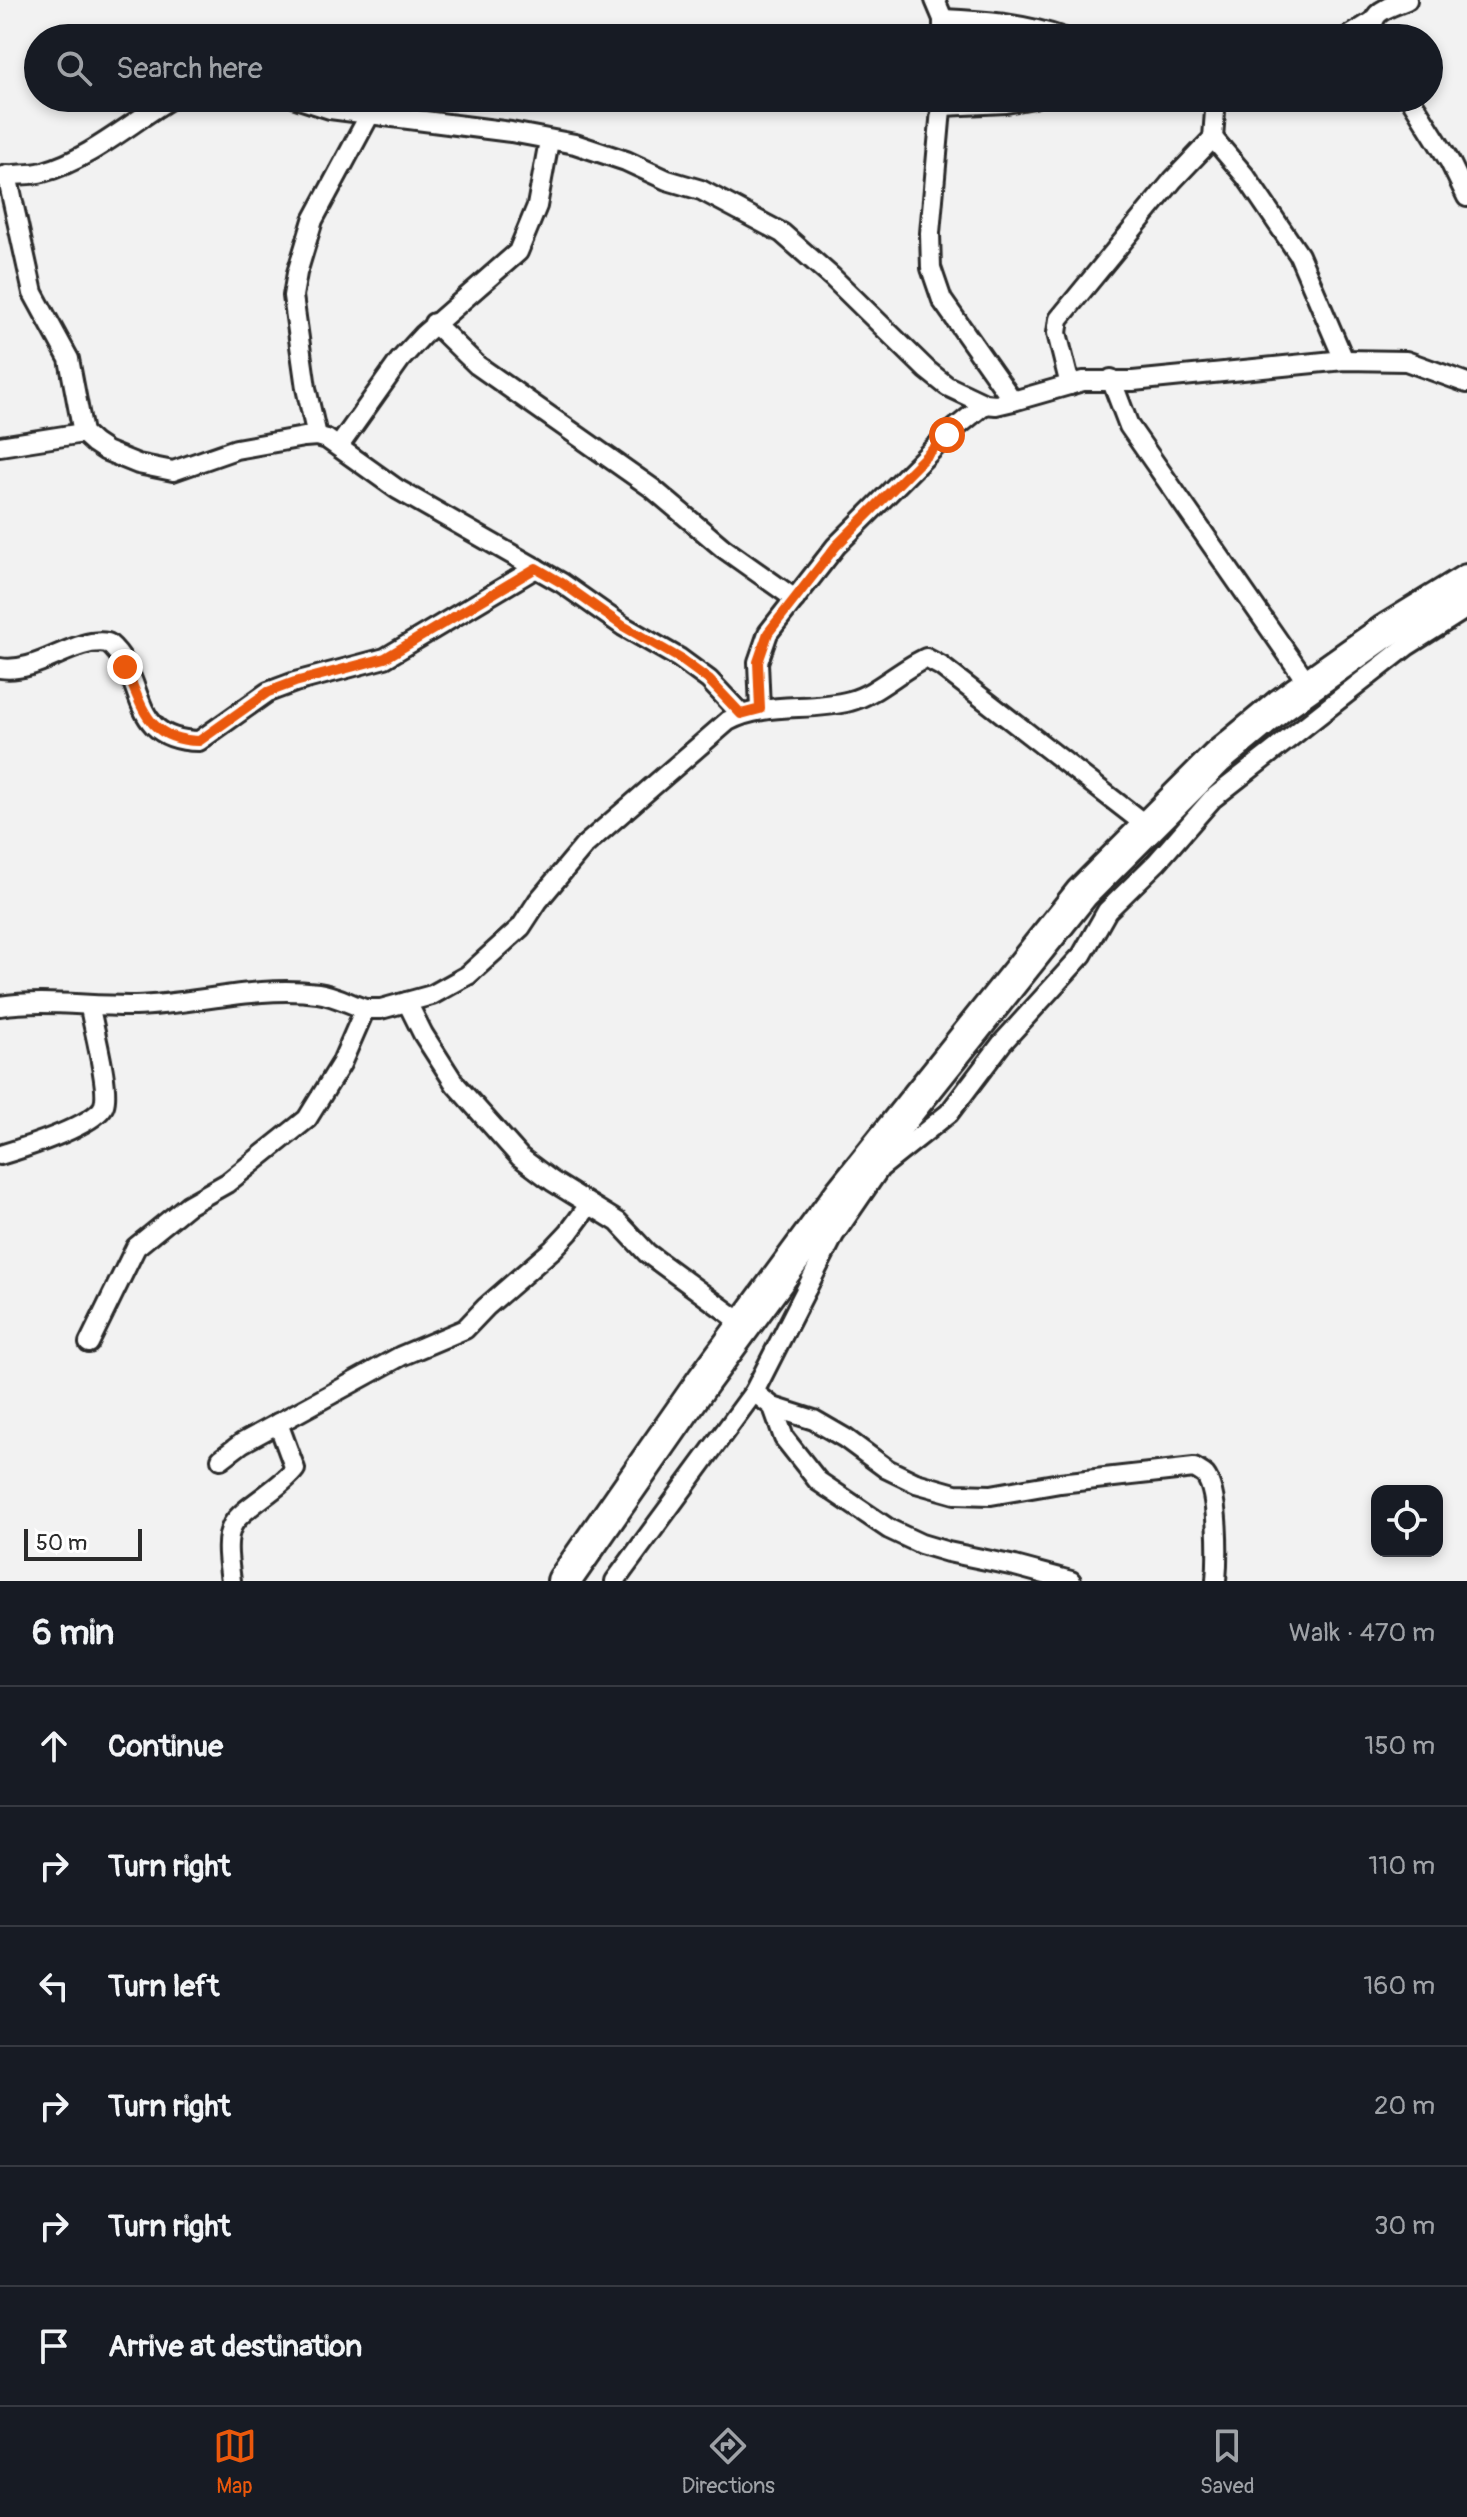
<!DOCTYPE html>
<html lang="en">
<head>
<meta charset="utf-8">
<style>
	:root { --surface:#171b24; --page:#242831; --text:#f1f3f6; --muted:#9ea1a6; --line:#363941; --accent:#ea580c }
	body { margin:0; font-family:Pangolin,sans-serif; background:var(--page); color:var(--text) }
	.controls { position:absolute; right:24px; bottom:24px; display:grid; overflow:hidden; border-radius:16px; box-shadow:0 4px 12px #0003 }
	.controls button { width:72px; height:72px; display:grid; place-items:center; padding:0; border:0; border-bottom:2px solid var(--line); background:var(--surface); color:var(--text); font:40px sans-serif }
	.scale { position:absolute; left:24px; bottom:20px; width:118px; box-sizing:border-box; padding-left:8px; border:4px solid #2b2b2b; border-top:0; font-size:22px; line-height:28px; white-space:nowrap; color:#2b2b2b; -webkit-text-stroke:6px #fff; paint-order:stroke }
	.stop { position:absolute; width:24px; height:24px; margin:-18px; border:6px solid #ea580c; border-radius:50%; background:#fff }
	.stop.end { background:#ea580c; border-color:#fff; box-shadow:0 2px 8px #0008 }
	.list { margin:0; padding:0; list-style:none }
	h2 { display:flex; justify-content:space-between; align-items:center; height:104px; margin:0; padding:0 32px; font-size:34px }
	h2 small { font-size:26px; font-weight:400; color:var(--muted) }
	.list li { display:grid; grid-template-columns:52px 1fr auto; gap:24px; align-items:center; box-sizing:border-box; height:120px; padding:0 32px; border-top:2px solid var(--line) }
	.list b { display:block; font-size:30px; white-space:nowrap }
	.list em { font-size:26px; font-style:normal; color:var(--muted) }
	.icon { flex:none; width:44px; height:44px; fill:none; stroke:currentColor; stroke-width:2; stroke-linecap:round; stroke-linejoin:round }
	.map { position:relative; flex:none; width:1467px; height:1581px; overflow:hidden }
	.search { position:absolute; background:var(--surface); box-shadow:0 4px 12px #0003; left:24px; right:24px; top:24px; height:88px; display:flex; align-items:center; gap:20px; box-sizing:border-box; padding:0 28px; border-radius:44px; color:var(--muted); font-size:30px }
	.sheet { height:824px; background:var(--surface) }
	nav { display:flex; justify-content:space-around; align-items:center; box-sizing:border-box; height:112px; border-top:2px solid var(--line); background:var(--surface); font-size:22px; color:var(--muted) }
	nav a { display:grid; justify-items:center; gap:4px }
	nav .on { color:var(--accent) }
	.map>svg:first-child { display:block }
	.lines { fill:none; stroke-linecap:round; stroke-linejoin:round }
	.street-casing { stroke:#2b2b2b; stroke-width:24 }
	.highway-casing { stroke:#2b2b2b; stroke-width:38 }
	.street { stroke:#fff; stroke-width:18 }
	.highway { stroke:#fff; stroke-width:32 }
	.route { stroke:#ea580c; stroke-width:10 }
</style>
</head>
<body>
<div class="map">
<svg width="1467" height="1581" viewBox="0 0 1467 1581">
	<rect width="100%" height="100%" fill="#f2f2f2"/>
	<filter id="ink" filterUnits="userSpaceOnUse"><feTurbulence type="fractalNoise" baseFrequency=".0125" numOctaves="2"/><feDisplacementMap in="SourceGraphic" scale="16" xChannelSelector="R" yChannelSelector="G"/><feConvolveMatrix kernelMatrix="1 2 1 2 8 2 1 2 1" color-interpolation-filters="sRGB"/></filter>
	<g filter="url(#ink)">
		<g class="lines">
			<defs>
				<g id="street">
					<path d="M 935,0 L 943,19 L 943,38"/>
					<path d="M 943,19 C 985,21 1024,24 1064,38"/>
					<path d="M 1346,38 L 1372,22"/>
					<path d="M 1374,38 C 1368,11 1385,9 1407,0"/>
					<path d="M 296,98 L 330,109 L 511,132 L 575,144 L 626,161 L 667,180 L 701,190 L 782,233 L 832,277 L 927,370 L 947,386 L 985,404 L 996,405 L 1013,401 L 1083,381 L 1133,381 L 1344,360 L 1406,361 L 1467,383"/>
					<path d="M 942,98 L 930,233 L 931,268 L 942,300 L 1013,401"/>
					<path d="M 1410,98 L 1450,162 L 1467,197"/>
					<path d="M 942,106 L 1006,103 L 1034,98"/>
					<path d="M 1213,138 L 1246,177 L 1299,255 L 1344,360"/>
					<path d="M 7,175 L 33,293 L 69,359 L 83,433 L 94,443 L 106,451 L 138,464 L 173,471 L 236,449 L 304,437 L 317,436 L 327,439 L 397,489 L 562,583 L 623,626 L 679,658 L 709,680 L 741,714"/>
					<path d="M 0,177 C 14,173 29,176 43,172 C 89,160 131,122 172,98"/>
					<path d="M 434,323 L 477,365 L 652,488 L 723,548 L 795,599"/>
					<path d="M 1111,379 L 1129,426 L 1309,685"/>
					<path d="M 1070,385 L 1057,333 L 1059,319 L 1173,180 L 1213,138 L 1216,98"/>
					<path d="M 317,436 L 306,388 L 293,296 L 297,273 L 313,220 L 370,114"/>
					<path d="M 0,446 L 83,433"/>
					<path d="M 339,446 L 400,360 L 423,335 L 518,252 L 537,206 L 549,141"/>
					<path d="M 0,668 C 39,674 73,637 108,643 C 149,677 125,740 199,741 L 268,692 L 295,682 L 385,658 L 536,568"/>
					<path d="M 760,709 L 758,662 L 768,633 L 836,546 L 947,435 L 985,404"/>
					<path d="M 407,1002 L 423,1034 L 455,1084 L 520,1157 L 552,1181 L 618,1222 L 647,1253 L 745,1325"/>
					<path d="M 0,1006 C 44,999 90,1007 135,1006 C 197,1004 256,985 318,993 C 334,995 350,1004 365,1009"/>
					<path d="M 0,1155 C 20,1149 98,1125 104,1105 C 110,1088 93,1027 90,1007"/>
					<path d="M 89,1343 L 136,1247 L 188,1205 L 227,1183 L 307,1119 L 341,1064 L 365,1009 L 381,1009 L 432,995 L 468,975 L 521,927 L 538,901 L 585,845 L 728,721 C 765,701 809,712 850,701 C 875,695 901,669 926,658 L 941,666 L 1147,826"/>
					<path d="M 754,1392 L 773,1407 L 814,1420 L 845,1438 L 887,1469 L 916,1483 L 955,1494 L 991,1495 L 1060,1483 L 1194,1468 C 1196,1469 1204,1474 1205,1475 C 1219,1492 1218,1558 1216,1581"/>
					<path d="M 773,1407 L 784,1438 L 818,1481 L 889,1529 L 921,1544 L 948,1552 L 1015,1566 L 1071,1581"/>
					<path d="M 221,1459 L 242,1443 L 401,1356 L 465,1329 L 486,1307 L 553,1249 L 569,1232 L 589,1205"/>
					<path d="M 231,1581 C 229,1564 224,1540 233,1524 C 242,1508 280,1489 295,1469 L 278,1423"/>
					<path d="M 615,1581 L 754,1392 L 834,1235 L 880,1168 L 949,1113 L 1002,1043 L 1082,955 L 1107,911 L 1157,862 L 1212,799 L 1407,646 L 1467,608"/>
				</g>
				<path id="highway" d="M 564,1581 L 704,1380 L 841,1194 L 1082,893 L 1217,758 L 1281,705 L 1384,632 L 1467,581"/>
			</defs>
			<!-- street casing -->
			<use href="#street" class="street-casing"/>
			<!-- highway casing -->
			<use href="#highway" class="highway-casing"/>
			<!-- street -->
			<use href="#street" class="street"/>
			<!-- highway -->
			<use href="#highway" class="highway"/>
		</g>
	</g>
	<g class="lines" filter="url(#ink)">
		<!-- route -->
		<path class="route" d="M 125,667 C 143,708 147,740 199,741 L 268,692 L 295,682 L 385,658 L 536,568 L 562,583 L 623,626 L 679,658 L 709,680 L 741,714 L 760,709 L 758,662 L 768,633 L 836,546 L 947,435"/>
	</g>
</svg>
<div class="controls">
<button><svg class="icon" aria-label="locate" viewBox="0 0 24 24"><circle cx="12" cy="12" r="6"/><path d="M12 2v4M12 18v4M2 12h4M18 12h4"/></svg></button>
</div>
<div class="scale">50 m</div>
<div class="stop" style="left:947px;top:435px"></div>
<div class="stop end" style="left:125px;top:667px"></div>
<div class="search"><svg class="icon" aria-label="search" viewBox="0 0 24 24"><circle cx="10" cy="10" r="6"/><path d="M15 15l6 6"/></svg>Search here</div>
</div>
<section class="sheet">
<h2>6 min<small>Walk · 470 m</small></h2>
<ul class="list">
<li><svg class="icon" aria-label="ahead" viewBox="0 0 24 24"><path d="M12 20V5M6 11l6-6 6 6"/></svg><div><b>Continue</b></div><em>150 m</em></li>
<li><svg class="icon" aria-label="right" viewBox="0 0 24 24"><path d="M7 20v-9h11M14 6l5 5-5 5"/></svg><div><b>Turn right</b></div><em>110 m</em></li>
<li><svg class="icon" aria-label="left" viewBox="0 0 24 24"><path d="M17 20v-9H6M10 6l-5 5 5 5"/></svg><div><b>Turn left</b></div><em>160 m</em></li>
<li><svg class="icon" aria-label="right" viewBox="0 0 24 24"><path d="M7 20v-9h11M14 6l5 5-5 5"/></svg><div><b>Turn right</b></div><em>20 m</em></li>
<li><svg class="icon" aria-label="right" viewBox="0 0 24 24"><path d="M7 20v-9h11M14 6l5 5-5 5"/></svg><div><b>Turn right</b></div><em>30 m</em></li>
<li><svg class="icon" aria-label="arrive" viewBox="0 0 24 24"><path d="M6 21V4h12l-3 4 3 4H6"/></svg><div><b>Arrive at destination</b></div></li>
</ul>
</section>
<nav>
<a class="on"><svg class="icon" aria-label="map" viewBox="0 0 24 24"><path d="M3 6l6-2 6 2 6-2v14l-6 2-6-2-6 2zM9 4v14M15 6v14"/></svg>Map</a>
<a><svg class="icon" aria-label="directions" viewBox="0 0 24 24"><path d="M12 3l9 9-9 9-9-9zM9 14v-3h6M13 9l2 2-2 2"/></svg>Directions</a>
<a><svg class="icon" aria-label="saved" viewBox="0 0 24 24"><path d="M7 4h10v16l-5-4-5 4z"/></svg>Saved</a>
</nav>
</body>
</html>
